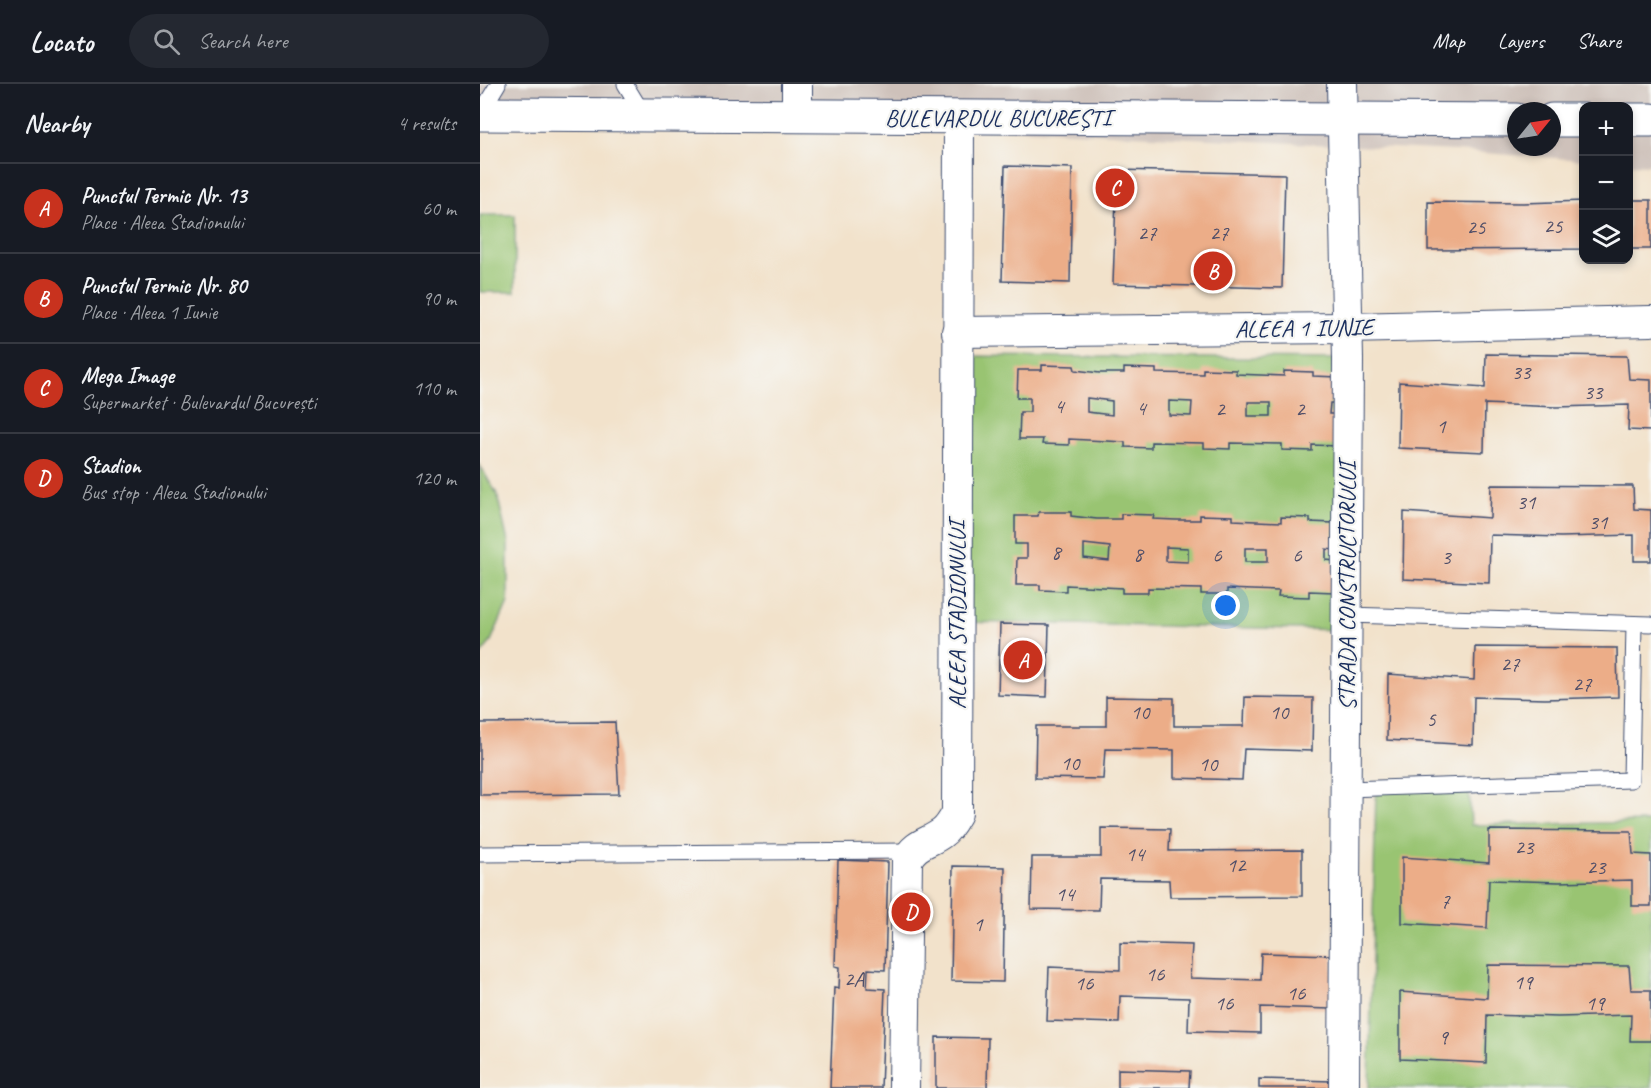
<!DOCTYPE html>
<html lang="en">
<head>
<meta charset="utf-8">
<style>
	:root { --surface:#171b24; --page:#242831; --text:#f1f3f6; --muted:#9ea1a6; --line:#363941; --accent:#c8321e }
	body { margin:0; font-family:Caveat,sans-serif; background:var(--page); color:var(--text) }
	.controls { position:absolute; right:18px; top:18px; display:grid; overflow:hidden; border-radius:12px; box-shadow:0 3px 9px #0003 }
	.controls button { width:54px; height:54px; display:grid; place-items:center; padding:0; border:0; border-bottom:2px solid var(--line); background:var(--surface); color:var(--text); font:30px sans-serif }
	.compass { position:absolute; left:1027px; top:18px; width:54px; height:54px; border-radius:50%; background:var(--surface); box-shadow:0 3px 9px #0003; rotate:60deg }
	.you { position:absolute; left:746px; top:522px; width:21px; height:21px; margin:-15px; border:4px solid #fff; border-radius:50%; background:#1a73e8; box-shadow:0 0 0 9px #1a73e833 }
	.badge { display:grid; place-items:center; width:39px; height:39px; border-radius:50%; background:var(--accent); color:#fff; font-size:20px; font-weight:700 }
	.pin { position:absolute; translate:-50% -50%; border:3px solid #fff; box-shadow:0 2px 6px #0006 }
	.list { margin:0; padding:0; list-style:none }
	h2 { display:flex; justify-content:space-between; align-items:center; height:78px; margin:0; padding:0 24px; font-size:26px }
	h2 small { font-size:20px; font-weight:400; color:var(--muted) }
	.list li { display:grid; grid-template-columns:39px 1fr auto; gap:18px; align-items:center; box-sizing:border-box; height:90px; padding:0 24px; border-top:2px solid var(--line) }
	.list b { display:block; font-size:22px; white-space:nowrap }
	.list p { margin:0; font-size:20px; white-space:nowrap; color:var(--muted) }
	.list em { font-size:20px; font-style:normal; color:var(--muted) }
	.icon { flex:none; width:33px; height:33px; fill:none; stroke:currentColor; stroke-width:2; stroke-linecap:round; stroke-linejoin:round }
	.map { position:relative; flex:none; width:1171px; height:1004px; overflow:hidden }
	header { display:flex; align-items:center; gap:36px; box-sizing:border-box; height:84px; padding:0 30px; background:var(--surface); border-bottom:2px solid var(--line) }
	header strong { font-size:28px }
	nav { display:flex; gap:33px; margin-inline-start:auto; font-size:21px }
	.search { width:420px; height:54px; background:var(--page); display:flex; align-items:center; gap:15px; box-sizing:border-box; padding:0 21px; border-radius:33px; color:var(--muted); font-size:22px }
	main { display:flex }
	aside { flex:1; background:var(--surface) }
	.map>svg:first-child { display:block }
	.industrial { fill:#cec1ba; fill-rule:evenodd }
	.green { fill:#99c472; stroke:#5a7a68; stroke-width:1.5 }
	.building { fill:#ecad88; fill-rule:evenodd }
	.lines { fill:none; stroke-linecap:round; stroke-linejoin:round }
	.service-casing { stroke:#3b4a6e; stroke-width:17 }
	.minor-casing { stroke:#3b4a6e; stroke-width:32 }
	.primary-casing { stroke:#3b4a6e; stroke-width:35 }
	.service { stroke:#fff; stroke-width:15 }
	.minor { stroke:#fff; stroke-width:30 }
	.primary { stroke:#fff; stroke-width:33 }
	.labels { text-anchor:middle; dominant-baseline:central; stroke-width:4.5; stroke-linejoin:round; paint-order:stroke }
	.number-label { font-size:21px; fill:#4f4e68 }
	.street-label { font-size:24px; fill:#1b2f5e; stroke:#f6f6f2 }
</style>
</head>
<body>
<header>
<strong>Locato</strong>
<div class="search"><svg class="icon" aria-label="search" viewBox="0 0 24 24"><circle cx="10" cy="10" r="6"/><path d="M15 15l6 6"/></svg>Search here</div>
<nav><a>Map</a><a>Layers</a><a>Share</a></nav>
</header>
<main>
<aside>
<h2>Nearby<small>4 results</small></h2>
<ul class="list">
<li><span class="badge">A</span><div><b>Punctul Termic Nr. 13</b><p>Place · Aleea Stadionului</p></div><em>60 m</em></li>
<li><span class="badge">B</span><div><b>Punctul Termic Nr. 80</b><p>Place · Aleea 1 Iunie</p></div><em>90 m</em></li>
<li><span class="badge">C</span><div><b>Mega Image</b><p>Supermarket · Bulevardul București</p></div><em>110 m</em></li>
<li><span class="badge">D</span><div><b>Stadion</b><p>Bus stop · Aleea Stadionului</p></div><em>120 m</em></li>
</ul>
</aside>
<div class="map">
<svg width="1171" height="1004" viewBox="0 0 1171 1004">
	<rect width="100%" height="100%" fill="#f6f6f2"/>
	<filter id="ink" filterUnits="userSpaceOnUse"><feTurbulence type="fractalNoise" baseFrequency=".0167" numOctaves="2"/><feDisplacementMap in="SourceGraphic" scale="12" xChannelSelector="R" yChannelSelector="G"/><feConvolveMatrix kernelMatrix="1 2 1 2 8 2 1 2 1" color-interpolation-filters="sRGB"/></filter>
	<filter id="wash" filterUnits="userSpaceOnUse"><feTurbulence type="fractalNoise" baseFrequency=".008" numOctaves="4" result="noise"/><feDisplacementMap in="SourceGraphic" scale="24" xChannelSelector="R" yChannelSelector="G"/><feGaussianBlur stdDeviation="1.35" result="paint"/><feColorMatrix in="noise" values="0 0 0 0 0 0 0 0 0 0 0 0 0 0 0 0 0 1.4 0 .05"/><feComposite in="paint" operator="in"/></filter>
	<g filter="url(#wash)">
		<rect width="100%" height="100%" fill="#f2e2cb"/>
		<!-- industrial -->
		<path class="industrial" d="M 0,0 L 1171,0 L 1171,81 L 1149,80 L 1148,22 L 1104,22 L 1103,76 L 976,67 L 0,19 ZM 1036,27 L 1072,27 L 1072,63 L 1036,63 Z"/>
		<!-- green -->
		<g class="green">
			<rect x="0" y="131" width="35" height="77"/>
			<path d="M 477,272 L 868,275 L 867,546 L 477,538 Z"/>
			<path d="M 0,382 L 17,410 L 28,458 L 28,518 L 10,559 L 0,571 Z"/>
			<path d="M 989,702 L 991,741 L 1171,738 L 1171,1004 L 889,1004 L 896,705 Z"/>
		</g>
		<g id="blocks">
			<!-- building -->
			<g class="building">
				<path d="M 525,82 L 592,84 L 590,199 L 522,197 Z"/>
				<path d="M 637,86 L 805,90 L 802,204 L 633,200 Z"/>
				<rect x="1149" y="116" width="22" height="49"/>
				<path d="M 1104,117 L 1104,165 L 948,166 L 948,118 L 1043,119 Z"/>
				<path d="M 1006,270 L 1147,272 L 1149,295 L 1171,296 L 1171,347 L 1148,346 L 1149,321 L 1076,323 L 1005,320 L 1004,368 L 918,364 L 919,298 L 1005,304 Z"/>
				<path d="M 562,281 L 594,282 L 595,286 L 620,289 L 644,289 L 644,284 L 676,285 L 676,289 L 723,290 L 723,285 L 756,286 L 756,290 L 804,292 L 804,287 L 833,288 L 833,292 L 858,293 L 857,319 L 850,319 L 849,330 L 858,330 L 858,362 L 832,361 L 832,367 L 802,366 L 802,360 L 750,359 L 750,365 L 724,364 L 724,359 L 671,358 L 671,364 L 645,363 L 645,358 L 589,355 L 589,361 L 562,360 L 563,355 L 539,355 L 540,328 L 550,328 L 550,314 L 537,314 L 538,286 L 562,286 ZM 607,314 L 632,317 L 632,331 L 607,328 ZM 689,317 L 712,318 L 711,332 L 689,331 ZM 768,318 L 791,318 L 791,332 L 768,332 Z"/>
				<path d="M 1011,401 L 1153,402 L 1154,425 L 1171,426 L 1171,477 L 1154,477 L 1154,451 L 1081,453 L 1010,451 L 1009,499 L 923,495 L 924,428 L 1010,434 Z"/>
				<path d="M 559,428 L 591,428 L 591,432 L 617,435 L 641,435 L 641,430 L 674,431 L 673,435 L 696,436 L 720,436 L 720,431 L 753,432 L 753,436 L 801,438 L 801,433 L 830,434 L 830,438 L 854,439 L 854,466 L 846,465 L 846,476 L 855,477 L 854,508 L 829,507 L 829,513 L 798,512 L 799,507 L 747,505 L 747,510 L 721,510 L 721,505 L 668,504 L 668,509 L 642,509 L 642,504 L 586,501 L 586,507 L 560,506 L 560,501 L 536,501 L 537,474 L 547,474 L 547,460 L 535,460 L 535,432 L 558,432 ZM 604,460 L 630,463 L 629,477 L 604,474 ZM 686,463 L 708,464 L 708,478 L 686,477 ZM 765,464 L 788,464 L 788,478 L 765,478 Z"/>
				<path d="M 520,540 L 569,541 L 567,613 L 518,611 Z"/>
				<path d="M 995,563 L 1137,564 L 1138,613 L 1065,615 L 994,613 L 993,661 L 907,656 L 908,590 L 994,596 Z"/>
				<path d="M 626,613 L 694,614 L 694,642 L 764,642 L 765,613 L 833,614 L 832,667 L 764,665 L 762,696 L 694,694 L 694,666 L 625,665 L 623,695 L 555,694 L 556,642 L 626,642 Z"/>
				<path d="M 135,638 L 139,710 L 0,711 L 0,639 Z"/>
				<path d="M 621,744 L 690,745 L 689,767 L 822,766 L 822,812 L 690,813 L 689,796 L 620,795 L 619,826 L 551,825 L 552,773 L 621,773 Z"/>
				<path d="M 1009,746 L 1151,747 L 1153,770 L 1171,771 L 1171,822 L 1152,822 L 1152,796 L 1079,798 L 1009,796 L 1007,844 L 922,839 L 922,773 L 1009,779 Z"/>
				<path d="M 358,776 L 408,778 L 405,886 L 388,885 L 387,904 L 405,905 L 401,1004 L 350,1004 L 354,903 L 359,904 L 360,883 L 355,882 Z"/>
				<path d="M 473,782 L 525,783 L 523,898 L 471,897 Z"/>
				<path d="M 640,859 L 712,861 L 710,894 L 780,896 L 781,869 L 853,871 L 851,925 L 780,923 L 780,949 L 708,947 L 709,914 L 640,912 L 639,939 L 567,937 L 569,883 L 640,886 Z"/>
				<path d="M 1008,881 L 1149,882 L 1151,906 L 1171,906 L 1171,957 L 1150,957 L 1151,931 L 1078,933 L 1007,931 L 1006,979 L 920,975 L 920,908 L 1007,914 Z"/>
				<path d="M 456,953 L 508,954 L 507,1004 L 456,1004 Z"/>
				<path d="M 638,985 L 710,987 L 709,1004 L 638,1004 Z"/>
				<path d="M 779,995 L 851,997 L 851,1004 L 779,1004 Z"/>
			</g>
		</g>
	</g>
	<g filter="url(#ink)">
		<use href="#blocks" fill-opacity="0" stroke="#3b4a6e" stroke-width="1.5"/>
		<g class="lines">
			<defs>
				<g id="service">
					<path d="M 145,0 L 164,31"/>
					<path d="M 0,30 L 18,0"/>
					<path d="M 867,531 L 1171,540"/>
					<path d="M 866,705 L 1151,696 L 1154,540"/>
					<path d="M 0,770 L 431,767"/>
				</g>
				<g id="minor">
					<path d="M 862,0 L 868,275 L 864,1004"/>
					<path d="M 317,32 L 317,0"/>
					<path d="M 477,248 L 868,244 L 1171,237"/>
					<path d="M 424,1004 L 427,776 C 435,759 449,759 462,749 C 469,744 473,736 477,729 L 479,34"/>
				</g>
				<g id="primary">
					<path d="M 0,30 L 1036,36"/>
					<path d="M 1072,36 L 1104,36"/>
					<path d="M 1148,36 L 1171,36"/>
				</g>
			</defs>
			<!-- service casing -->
			<use href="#service" class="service-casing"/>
			<!-- minor casing -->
			<use href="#minor" class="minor-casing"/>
			<!-- primary casing -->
			<use href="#primary" class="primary-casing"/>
			<!-- service -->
			<use href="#service" class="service"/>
			<!-- minor -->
			<use href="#minor" class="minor"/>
			<!-- primary -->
			<use href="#primary" class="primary"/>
		</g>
	</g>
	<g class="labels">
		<!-- number labels -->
		<g class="number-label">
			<text x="1073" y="142">25</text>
			<text x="996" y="143">25</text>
			<text x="667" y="149">27</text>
			<text x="739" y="149">27</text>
			<text x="1041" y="288">33</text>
			<text x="1113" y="308">33</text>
			<text x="579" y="322">4</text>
			<text x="661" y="324">4</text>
			<text x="740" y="325">2</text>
			<text x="820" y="325">2</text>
			<text x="961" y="342">1</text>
			<text x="1046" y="418">31</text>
			<text x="1118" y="438">31</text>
			<text x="576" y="468">8</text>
			<text x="658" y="470">8</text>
			<text x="737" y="471">6</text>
			<text x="817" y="471">6</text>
			<text x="966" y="473">3</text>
			<text x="1030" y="580">27</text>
			<text x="1102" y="600">27</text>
			<text x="660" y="628">10</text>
			<text x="799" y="628">10</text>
			<text x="951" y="635">5</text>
			<text x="590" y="679">10</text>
			<text x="728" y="680">10</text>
			<text x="1044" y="763">23</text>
			<text x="655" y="770">14</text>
			<text x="756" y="781">12</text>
			<text x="1116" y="783">23</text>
			<text x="585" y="810">14</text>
			<text x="965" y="817">7</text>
			<text x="498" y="840">1</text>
			<text x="675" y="890">16</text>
			<text x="374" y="895">2A</text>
			<text x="1043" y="898">19</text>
			<text x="604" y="899">16</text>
			<text x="816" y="909">16</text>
			<text x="744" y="919">16</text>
			<text x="1115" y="919">19</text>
			<text x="963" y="953">9</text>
		</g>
		<!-- street labels -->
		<g class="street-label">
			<text x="518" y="34">BULEVARDUL BUCUREȘTI</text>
			<text transform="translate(824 244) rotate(-1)">ALEEA 1 IUNIE</text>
			<text transform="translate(867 502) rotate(-90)">STRADA CONSTRUCTORULUI</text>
			<text transform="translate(477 531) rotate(-90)">ALEEA STADIONULUI</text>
		</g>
	</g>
</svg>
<div class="controls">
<button>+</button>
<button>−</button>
<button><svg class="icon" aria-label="layers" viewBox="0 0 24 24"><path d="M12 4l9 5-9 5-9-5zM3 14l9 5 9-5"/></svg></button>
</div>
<svg class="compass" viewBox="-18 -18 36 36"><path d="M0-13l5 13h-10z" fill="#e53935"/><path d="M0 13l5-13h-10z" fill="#9ea1a6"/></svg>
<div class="you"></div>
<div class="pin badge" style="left:543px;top:576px">A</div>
<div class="pin badge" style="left:733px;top:187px">B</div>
<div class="pin badge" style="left:635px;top:104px">C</div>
<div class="pin badge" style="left:431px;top:828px">D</div>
</div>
</main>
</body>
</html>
